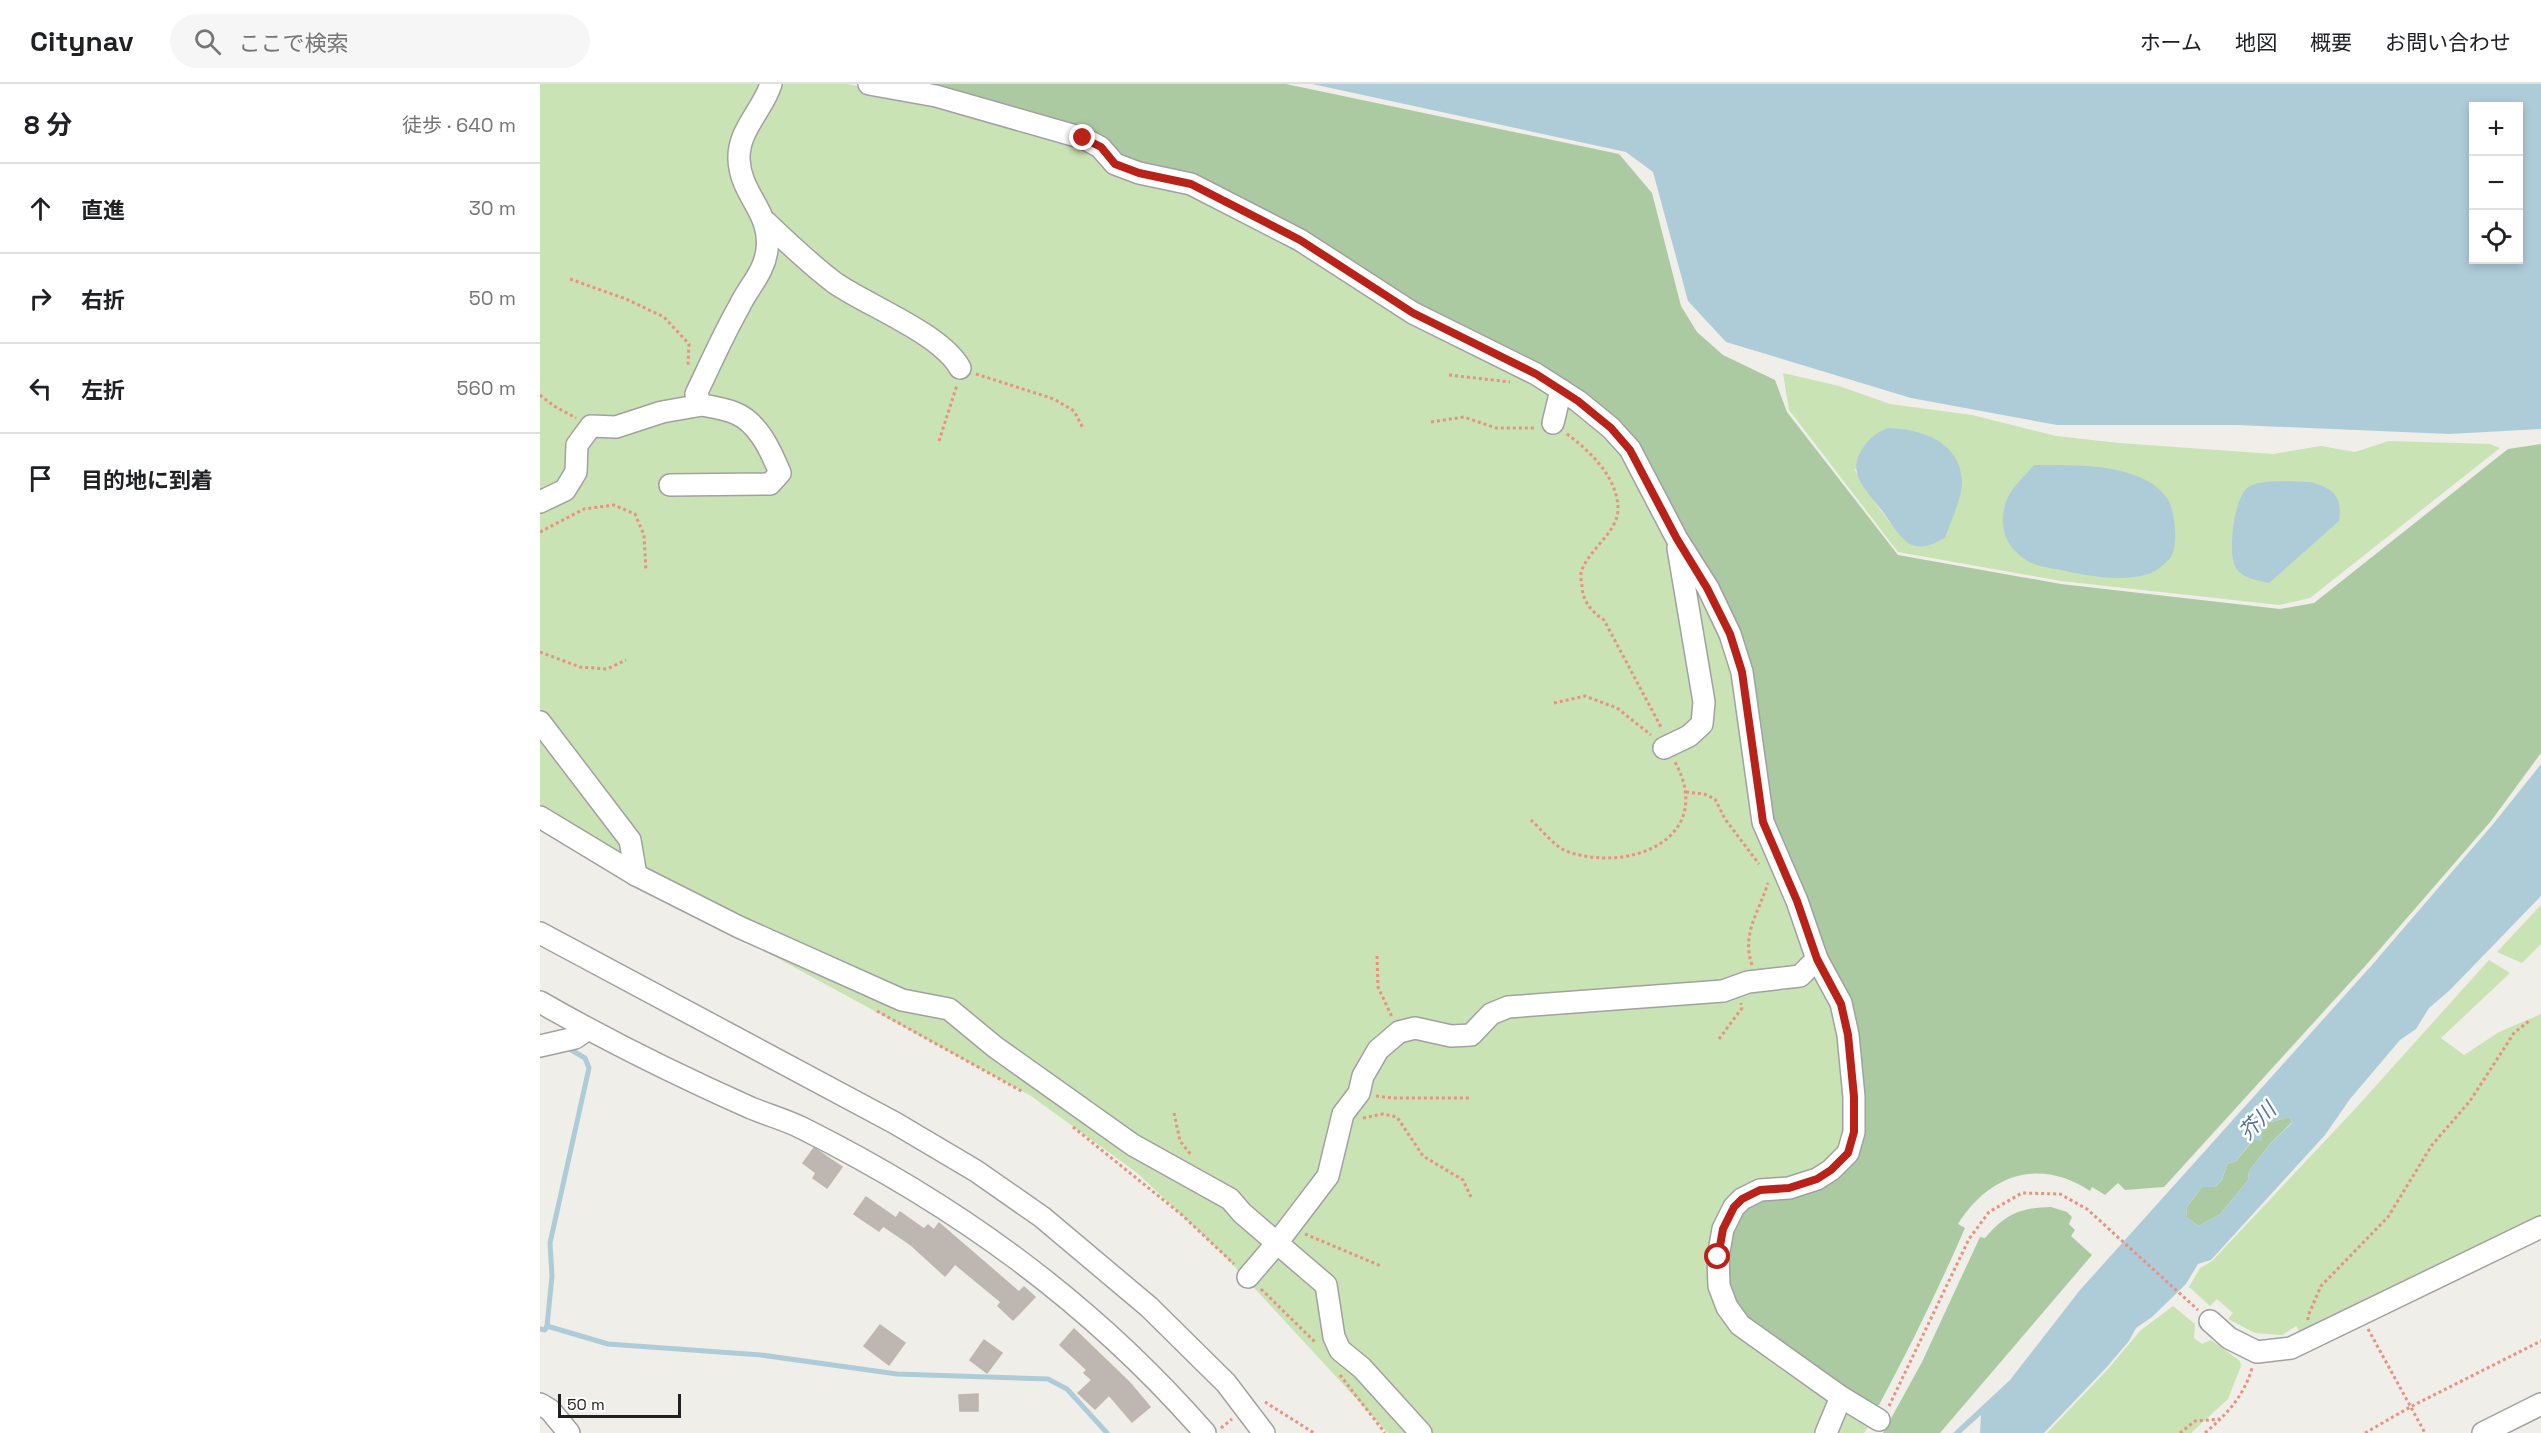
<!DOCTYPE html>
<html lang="ja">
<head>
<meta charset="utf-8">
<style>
	:root { --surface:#fff; --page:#f6f6f6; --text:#202124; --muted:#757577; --line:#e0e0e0 }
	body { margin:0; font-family:"Space Grotesk","Noto Sans JP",sans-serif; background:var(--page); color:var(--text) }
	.controls { position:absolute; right:18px; top:18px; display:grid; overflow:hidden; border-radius:0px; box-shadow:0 3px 9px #0003 }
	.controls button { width:54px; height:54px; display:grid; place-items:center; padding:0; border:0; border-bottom:2px solid var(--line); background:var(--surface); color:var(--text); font:30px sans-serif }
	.scale { position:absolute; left:18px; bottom:15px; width:123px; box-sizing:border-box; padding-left:6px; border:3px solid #202020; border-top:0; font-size:16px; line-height:21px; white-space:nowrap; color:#202020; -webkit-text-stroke:4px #fff; paint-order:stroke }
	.stop { position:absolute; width:18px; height:18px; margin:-14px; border:4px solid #b82218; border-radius:50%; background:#fff }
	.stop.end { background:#b82218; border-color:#fff; box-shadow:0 2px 6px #0008 }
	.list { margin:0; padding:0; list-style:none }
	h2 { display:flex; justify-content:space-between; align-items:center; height:78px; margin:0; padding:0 24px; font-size:26px }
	h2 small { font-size:20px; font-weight:400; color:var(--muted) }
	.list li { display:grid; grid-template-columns:39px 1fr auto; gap:18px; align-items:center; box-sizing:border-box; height:90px; padding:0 24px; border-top:2px solid var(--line) }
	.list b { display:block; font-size:22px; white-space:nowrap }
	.list em { font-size:20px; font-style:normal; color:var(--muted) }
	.icon { flex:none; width:33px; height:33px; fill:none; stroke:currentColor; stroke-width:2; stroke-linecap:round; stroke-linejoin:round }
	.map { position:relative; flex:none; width:2001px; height:1349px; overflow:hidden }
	header { display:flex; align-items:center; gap:36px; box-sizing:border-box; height:84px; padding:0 30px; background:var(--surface); border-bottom:2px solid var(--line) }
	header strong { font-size:28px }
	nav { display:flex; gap:33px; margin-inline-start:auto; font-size:21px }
	.search { width:420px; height:54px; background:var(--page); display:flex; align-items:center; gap:15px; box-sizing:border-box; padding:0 21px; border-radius:33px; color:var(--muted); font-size:22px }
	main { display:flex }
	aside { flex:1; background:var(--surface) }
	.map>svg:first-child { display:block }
	.grass { fill:#c9e3b4; fill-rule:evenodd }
	.forest { fill:#abcaa2 }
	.water { fill:#aeccd8; fill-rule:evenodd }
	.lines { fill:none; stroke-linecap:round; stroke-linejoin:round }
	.stream { stroke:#aeccd8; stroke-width:5 }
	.building { fill:#bdb6b1; stroke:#c0b6ac; stroke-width:1.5 }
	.minor-casing { stroke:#a1a1a1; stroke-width:24 }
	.path { stroke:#ea917f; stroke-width:3; stroke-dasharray:3 3; stroke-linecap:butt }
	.minor { stroke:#fff; stroke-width:21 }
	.route { stroke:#b82218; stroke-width:8 }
	.labels { text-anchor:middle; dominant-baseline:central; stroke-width:5; stroke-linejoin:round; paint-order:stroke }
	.water-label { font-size:21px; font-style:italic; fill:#54749e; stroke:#fff }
</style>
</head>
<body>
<header>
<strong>Citynav</strong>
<div class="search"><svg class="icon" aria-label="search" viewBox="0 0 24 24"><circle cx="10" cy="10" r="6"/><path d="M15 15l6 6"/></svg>ここで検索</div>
<nav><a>ホーム</a><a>地図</a><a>概要</a><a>お問い合わせ</a></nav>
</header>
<main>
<aside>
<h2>8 分<small>徒歩 · 640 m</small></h2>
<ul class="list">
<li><svg class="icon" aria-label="ahead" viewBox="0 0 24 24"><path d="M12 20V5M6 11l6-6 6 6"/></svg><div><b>直進</b></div><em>30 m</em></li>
<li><svg class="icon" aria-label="right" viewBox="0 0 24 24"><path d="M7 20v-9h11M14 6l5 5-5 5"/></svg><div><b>右折</b></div><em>50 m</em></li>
<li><svg class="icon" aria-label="left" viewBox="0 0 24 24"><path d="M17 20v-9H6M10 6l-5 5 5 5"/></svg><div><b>左折</b></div><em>560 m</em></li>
<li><svg class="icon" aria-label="arrive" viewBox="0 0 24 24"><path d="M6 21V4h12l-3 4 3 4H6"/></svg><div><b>目的地に到着</b></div></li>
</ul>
</aside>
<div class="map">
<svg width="2001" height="1349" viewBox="0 0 2001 1349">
	<rect width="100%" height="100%" fill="#f0eee8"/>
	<!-- grass -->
	<g class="grass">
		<path d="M 0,0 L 307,0 L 391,16 L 548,60 L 646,103 L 1005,300 L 1084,364 L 1181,543 L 1303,942 L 1329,1342 L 1324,1349 L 848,1349 L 681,1168 L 596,1088 L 491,1012 L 53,774 L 0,743 Z"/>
		<path d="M 1243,289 L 1299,302 L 1350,320 L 1432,331 L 1516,352 L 1579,359 L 1733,370 L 1781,362 L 1815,368 L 1849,357 L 1950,360 L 1960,364 L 1770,514 L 1739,521 L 1521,497 L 1358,468 L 1249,326 ZM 1314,384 L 1405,454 C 1395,459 1385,465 1374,462 C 1358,456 1322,400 1314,384 Z"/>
		<path d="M 2001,821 L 2001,860 L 1982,879 L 1957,868 Z"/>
		<path d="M 1949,876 L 1970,889 L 1901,954 L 1924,971 L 1959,948 L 2001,930 L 2001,1133 C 1920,1169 1843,1214 1761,1250 L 1756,1242 L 1742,1251 L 1715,1249 L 1688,1235 L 1693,1229 L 1677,1215 L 1670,1222 L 1649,1203 L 1660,1184 L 1672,1177 L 1815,1025 Z"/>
		<path d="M 1633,1222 L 1655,1240 L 1654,1254 L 1662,1260 L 1671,1256 L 1700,1277 L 1701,1282 L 1688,1315 L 1651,1349 L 1507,1349 L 1568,1285 L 1600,1247 Z"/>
	</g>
	<!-- forest -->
	<g class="forest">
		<path d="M 353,0 L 746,0 L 1079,70 L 1112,109 L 1141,222 L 1157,248 L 1183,271 L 1235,296 L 1247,328 L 1358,471 L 1521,500 L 1740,525 L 1774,519 L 1968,365 L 2001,360 L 2001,669 L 1951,737 L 1827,880 L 1624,1103 L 1585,1106 L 1578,1099 L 1565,1111 L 1552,1103 L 1550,1107 C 1499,1073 1449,1091 1418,1140 L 1425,1144 C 1399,1204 1370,1263 1339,1321 L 1328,1322 L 1193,1225 L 1183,1176 L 1197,1127 L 1309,1075 L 1310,947 L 1228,740 L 1206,595 L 1084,351 L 651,97 Z"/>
		<path d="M 1749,1033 L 1752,1038 L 1730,1060 L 1709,1087 L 1708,1096 L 1697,1110 L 1680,1130 L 1659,1142 L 1646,1133 L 1647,1123 L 1662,1103 L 1675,1103 L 1682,1096 L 1687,1080 L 1696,1077 L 1728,1039 Z"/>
		<path d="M 1511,1123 L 1527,1128 L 1532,1133 L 1529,1140 L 1535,1146 L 1531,1152 L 1552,1171 L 1400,1349 L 1343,1349 L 1382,1278 L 1440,1153 L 1445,1154 C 1466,1130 1479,1124 1511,1123 Z"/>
	</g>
	<!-- water -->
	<g class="water">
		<path d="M 772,0 L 2001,0 L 2001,345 L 1909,350 L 1697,341 L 1517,341 L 1371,314 L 1186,258 L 1148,217 L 1113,88 L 1086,68 ZM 1934,22 L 1978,22 L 1978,176 L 1934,176 Z"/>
		<path d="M 1348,344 C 1381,345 1420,357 1422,397 C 1423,412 1410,439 1405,454 C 1395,459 1386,465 1374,462 C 1361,457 1351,439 1343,428 C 1327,407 1305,389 1323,364 C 1330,353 1336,349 1348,344 Z"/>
		<path d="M 1494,381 C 1533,381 1602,378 1627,414 C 1635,425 1638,459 1632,471 C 1628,478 1618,486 1611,489 C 1587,498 1554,493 1530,488 C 1519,485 1504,484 1494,480 C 1465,467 1456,441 1468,413 C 1473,402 1486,391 1494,381 Z"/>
		<path d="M 1770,398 C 1793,404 1803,412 1799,437 L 1729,499 C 1717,496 1703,495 1696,484 C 1687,470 1694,415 1707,404 C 1718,394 1755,398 1770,398 Z"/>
		<path d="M 2001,680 L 2001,812 L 1910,906 L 1889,924 L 1876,945 L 1860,956 L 1810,1015 L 1785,1051 L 1671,1176 L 1658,1180 L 1646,1200 L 1612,1233 L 1596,1244 L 1589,1257 L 1566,1284 L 1504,1349 L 1440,1349 L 1441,1331 L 1421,1349 L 1413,1349 L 1470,1296 L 1540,1206 L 1832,881 L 1954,739 ZM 1749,1033 L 1752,1039 L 1730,1060 L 1709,1087 L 1708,1096 L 1697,1110 L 1680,1130 L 1659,1142 L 1646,1133 L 1647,1123 L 1662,1103 L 1675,1103 L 1682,1096 L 1687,1080 L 1696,1077 L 1713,1056 L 1722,1057 L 1722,1048 L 1728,1039 Z"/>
	</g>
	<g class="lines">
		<!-- stream -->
		<g class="stream">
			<path d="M 7,1242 L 12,1192 L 10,1159 L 49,984 L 45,974 L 26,963"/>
			<path d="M 0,1245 L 5,1246 L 7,1242 L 68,1260 L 221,1271 L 357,1290 L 508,1295 L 527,1305 L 567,1349"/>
		</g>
	</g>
	<!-- building -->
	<g class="building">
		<path d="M 274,1064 L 302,1083 L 287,1104 L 273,1094 L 276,1089 L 263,1079 Z"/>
		<path d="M 326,1113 L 356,1134 L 360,1128 L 384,1145 L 388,1141 L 394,1146 L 399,1139 L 479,1208 L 484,1203 L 495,1213 L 473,1236 L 458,1222 L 461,1218 L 415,1180 L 405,1192 L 371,1161 L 343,1142 L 339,1147 L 314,1130 Z"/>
		<path d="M 340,1241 L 365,1259 L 349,1281 L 324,1262 Z"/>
		<path d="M 534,1245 L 590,1299 L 610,1323 L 592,1338 L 569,1311 L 555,1325 L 538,1309 L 552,1296 L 544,1289 L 547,1286 L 520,1261 Z"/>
		<path d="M 444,1256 L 462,1269 L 447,1289 L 430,1276 Z"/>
		<path d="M 438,1310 L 438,1327 L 420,1327 L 419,1311 Z"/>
	</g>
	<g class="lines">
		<defs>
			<g id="minor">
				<path d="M 329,0 L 396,12 L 543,54 L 560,63 L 575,80 L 599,89 L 651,100 L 760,156 L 873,229 L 996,290 L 1038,317 L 1071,344 L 1090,365 L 1137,455 L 1168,504 L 1190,550 L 1202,588 L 1223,738 L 1257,817 L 1277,875 L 1301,919 L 1308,951 L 1314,1013 L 1314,1048 L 1308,1069 L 1291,1086 L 1277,1095 L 1249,1104 L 1220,1106 L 1202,1115 L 1194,1123 L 1183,1145 L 1178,1173 L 1179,1202 L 1187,1223 L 1200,1241 L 1301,1313 L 1286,1349"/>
				<path d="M 226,138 C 248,159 271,181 295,199 C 330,223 400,249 420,284"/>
				<path d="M 1013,339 L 1021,306"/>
				<path d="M 130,401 L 230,400 L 240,389 C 231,367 218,338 195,329 C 185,325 173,323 162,321 L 156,310 C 170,281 183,251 199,223 C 209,202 224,189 227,166 C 232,128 200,111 199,75 C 198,46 223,26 231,0"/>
				<path d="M 0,418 L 25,406 L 36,388 L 37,361 L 51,342 L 76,343 L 122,328 L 162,321"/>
				<path d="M 0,638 L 90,756 L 96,791"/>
				<path d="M 1124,664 L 1149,652 L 1162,640 L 1164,618 L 1138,464"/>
				<path d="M 0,733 L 96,791 L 199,843 L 362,916 L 409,925 L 455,963 L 593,1061 L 690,1115 L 702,1129 L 786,1201 L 794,1253 L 800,1266 L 822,1284 L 881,1349"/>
				<path d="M 0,849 L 355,1039 L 436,1087 L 502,1133 L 609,1223 L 686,1299 L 724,1349"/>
				<path d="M 0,918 C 68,957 139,992 211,1024 C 228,1031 246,1036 262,1044 C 416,1121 551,1218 665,1349"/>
				<path d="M 0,962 L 35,954 L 48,945"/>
				<path d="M 708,1193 L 737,1159 L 788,1092 L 803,1030 L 819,1009 L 823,992 L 838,966 L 859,948 L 875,944 L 911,952 L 931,951 L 951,930 L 968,923 L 1183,907 L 1208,898 L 1260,892 L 1277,875"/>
				<path d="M 1670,1237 L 1689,1254 L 1717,1268 L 1751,1264 L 2001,1143"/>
				<path d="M 1301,1313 L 1339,1336"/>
				<path d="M 0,1320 L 10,1326 L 29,1349"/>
				<path d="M 1943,1349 L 2001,1320"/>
			</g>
		</defs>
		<!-- minor casing -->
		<use href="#minor" class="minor-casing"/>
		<!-- path -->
		<g class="path">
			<path d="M 30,195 L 86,215 L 124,233 L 149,260 L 148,281"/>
			<path d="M 436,290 L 514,315 L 534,327 L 543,344"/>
			<path d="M 909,291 L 970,298"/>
			<path d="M 0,311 L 14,322 L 36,334"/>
			<path d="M 891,338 L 924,333 L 956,344 L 995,344"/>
			<path d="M 1027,350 C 1050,367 1078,394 1078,425 C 1078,449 1047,466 1041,489 C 1040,493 1042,499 1042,503 C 1043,518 1052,528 1064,536 L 1122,645"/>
			<path d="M 399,357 L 417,301"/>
			<path d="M 0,448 L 44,425 L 74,421 L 95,430 L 104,451 L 106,487"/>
			<path d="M 0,568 L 40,583 L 67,585 L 86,576"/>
			<path d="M 1014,619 L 1045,612 L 1077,624 L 1111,651"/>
			<path d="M 1146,708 L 1164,710 L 1175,715 L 1185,735 L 1219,780"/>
			<path d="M 991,736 C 1001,745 1014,762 1026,767 C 1088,790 1177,755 1135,678"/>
			<path d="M 837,872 L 838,903 L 852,933"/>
			<path d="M 1212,881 C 1201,850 1219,828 1228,799"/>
			<path d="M 337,927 L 483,1008"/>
			<path d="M 1179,955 L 1202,924 L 1201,919"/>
			<path d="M 836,1012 L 852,1014 L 930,1014"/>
			<path d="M 634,1029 L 640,1057 L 652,1072"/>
			<path d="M 823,1034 L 843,1030 L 857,1033 L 883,1072 L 923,1096 L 931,1113"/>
			<path d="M 533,1043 L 642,1131 L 694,1180"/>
			<path d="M 765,1150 L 841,1182"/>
			<path d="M 721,1205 L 776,1259"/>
			<path d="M 1768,1236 L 1768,1232 L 1781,1202 L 1848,1133 L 1892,1061 L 1930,1017 L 1974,949 L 1989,937"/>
			<path d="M 1828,1245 L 1885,1349"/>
			<path d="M 800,1291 L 845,1349"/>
			<path d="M 725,1318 L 774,1349"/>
			<path d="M 1349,1322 L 1429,1155 L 1449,1128 L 1482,1109 L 1520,1110 L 1547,1125 L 1658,1226"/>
			<path d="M 681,1344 L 692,1335"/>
			<path d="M 1640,1349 L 1655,1337 L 1680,1335"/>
			<path d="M 1665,1349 C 1687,1330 1704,1312 1712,1284"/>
			<path d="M 1825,1349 L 1872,1322 L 2001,1257"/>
		</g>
		<!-- minor -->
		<use href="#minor" class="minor"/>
	</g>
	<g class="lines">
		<!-- route -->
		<path class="route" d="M 543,54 L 561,63 L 575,80 L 599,89 L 651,100 L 760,156 L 873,229 L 996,290 L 1038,317 L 1071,344 L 1090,366 L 1137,455 L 1167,504 L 1190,550 L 1202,588 L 1223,738 L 1257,817 L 1277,875 L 1301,920 L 1308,951 L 1314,1013 L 1314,1048 L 1308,1069 L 1291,1086 L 1277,1095 L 1249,1104 L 1220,1106 L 1202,1115 L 1194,1123 L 1183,1145 L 1178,1173"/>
	</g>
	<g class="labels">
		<!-- water labels -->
		<g class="water-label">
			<text transform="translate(1717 1037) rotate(-46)">芥川</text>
		</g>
	</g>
</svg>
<div class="controls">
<button>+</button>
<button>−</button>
<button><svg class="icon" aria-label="locate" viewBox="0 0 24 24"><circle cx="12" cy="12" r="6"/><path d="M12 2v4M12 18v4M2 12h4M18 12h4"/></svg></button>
</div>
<div class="scale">50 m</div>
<div class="stop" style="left:1178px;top:1173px"></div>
<div class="stop end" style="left:543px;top:54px"></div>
</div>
</main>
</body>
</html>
